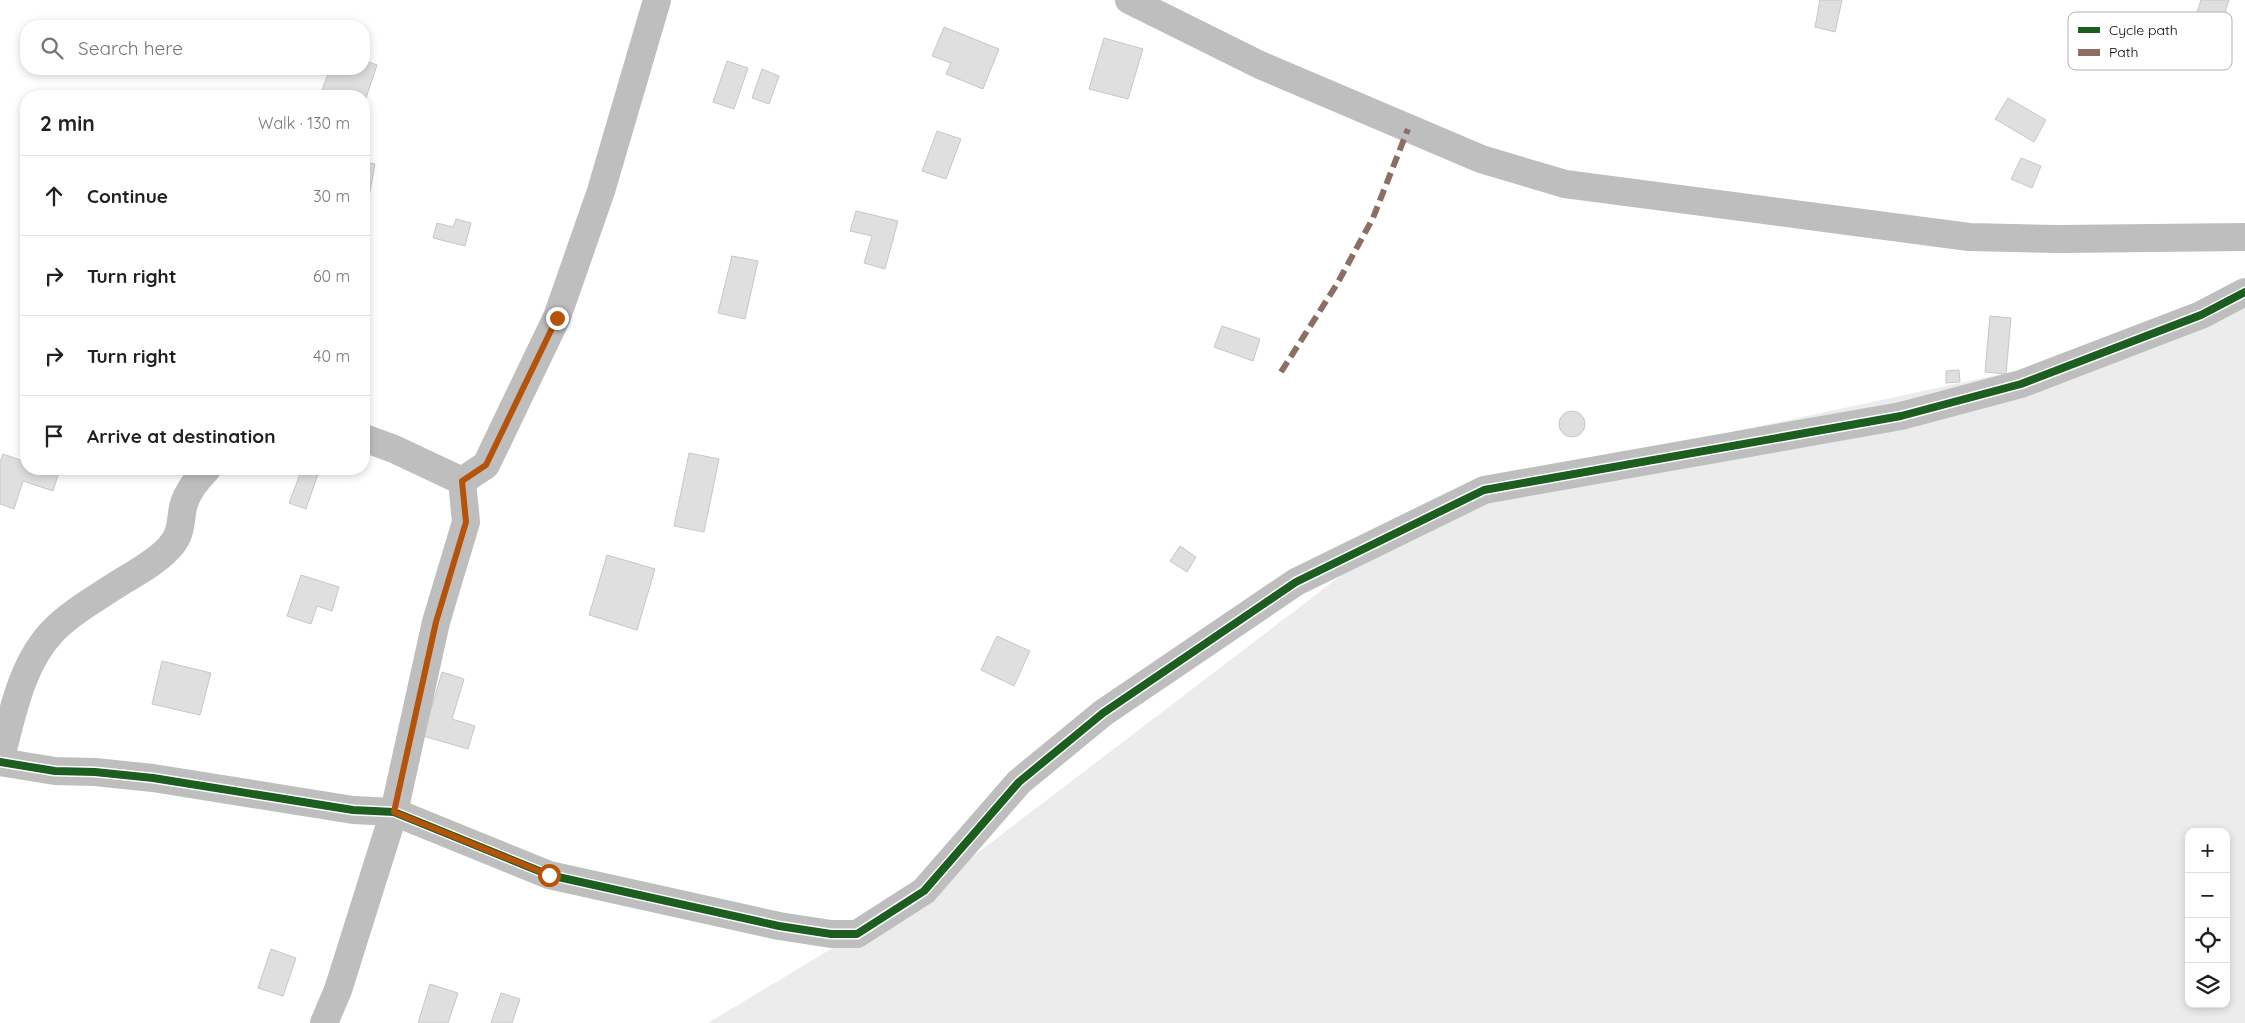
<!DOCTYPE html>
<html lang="en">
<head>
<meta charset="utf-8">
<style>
	:root { --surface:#fff; --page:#f6f6f6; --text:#202124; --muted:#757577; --line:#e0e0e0 }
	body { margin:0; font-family:Quicksand,sans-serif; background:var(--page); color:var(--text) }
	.controls { position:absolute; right:15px; bottom:15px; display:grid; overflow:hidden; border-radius:10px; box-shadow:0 2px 8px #0003 }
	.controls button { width:45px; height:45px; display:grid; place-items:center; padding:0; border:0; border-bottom:1px solid var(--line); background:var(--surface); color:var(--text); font:25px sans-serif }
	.stop { position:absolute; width:15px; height:15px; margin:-11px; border:4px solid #b45309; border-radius:50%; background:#fff }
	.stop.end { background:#b45309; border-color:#fff; box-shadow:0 1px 5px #0008 }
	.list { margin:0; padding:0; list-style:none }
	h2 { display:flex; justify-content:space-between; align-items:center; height:65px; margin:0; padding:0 20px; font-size:21px }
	h2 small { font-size:16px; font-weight:400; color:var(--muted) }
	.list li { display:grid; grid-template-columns:32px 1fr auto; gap:15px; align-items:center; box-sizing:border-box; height:80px; padding:0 20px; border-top:1px solid var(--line) }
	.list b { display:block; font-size:19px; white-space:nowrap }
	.list em { font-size:16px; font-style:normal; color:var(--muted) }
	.icon { flex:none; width:28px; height:28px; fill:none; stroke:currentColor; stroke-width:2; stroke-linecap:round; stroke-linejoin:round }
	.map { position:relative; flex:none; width:2245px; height:1023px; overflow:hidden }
	.search { position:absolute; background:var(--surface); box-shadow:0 2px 8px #0003; left:20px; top:20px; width:350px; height:55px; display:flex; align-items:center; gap:12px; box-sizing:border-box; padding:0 18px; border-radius:20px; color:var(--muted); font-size:19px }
	.panel { position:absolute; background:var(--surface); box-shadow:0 2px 8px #0003; left:20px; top:90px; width:350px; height:385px; border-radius:20px }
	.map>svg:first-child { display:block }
	.green { fill:#ececec; fill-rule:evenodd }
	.building { fill:#dfdfdf; stroke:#c7c7c7 }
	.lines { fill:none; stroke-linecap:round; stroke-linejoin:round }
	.street { stroke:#bebebe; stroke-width:28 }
	.quiet { stroke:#8d6e63; stroke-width:6; stroke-dasharray:12 6; stroke-linecap:butt }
	.cycleway-casing { stroke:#fff; stroke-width:11 }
	.cycleway { stroke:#1b5e20; stroke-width:8 }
	.route { stroke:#b45309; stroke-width:6 }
	.key { fill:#fff; stroke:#b2b2b2; stroke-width:1 }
	.key-label { font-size:14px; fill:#000 }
</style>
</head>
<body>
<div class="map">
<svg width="2245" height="1023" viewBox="0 0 2245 1023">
	<rect width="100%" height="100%" fill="#fff"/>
	<!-- green -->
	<path class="green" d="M 2245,280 L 2245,1023 L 708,1023 L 929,890 L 1449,493 L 2104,352 ZM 2189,832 L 2226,832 L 2226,1004 L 2189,1004 Z"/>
	<!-- building -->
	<g class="building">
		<path d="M 1820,0 L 1842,0 L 1835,32 L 1815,27 Z"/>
		<path d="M 2201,0 L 2229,0 L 2212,53 L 2187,45 Z"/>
		<path d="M 944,27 L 999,49 L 983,89 L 946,74 L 951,63 L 932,56 Z"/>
		<path d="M 1104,38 L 1143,49 L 1128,99 L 1089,89 Z"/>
		<path d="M 364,60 L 377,65 L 364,104 L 364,96 L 341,96 L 322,90 L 330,69 L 364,69 Z"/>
		<path d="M 727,61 L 748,68 L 734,109 L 713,102 Z"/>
		<path d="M 762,69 L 779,76 L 769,104 L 752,98 Z"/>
		<path d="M 2008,98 L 2046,120 L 2034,142 L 1995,119 Z"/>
		<path d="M 937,131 L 961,139 L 946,179 L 922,171 Z"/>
		<path d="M 2021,158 L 2041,166 L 2032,188 L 2011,179 Z"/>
		<path d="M 364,162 L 375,164 L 367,208 L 364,207 Z"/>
		<path d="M 856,211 L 898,221 L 885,269 L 864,263 L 872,236 L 850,231 Z"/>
		<path d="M 456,219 L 471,223 L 465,246 L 433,238 L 437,223 L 453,227 Z"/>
		<path d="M 732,256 L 758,261 L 745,319 L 718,313 Z"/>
		<path d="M 1990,316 L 2011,318 L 2006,374 L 1985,372 Z"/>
		<path d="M 1222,326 L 1260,339 L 1253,361 L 1214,347 Z"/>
		<path d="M 1959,370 L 1960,382 L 1946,383 L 1946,371 Z"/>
		<circle cx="1572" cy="424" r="13"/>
		<path d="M 689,453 L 719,459 L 704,532 L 674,526 Z"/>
		<path d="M 3,454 L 26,462 L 26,469 L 48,469 L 59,472 L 53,491 L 23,481 L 14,509 L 0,504 L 0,462 Z"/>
		<path d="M 302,469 L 318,474 L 306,509 L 289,503 Z"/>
		<path d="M 1180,546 L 1196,557 L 1187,572 L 1170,561 Z"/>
		<path d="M 607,555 L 655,569 L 637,630 L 589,615 Z"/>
		<path d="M 301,575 L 339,587 L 332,611 L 317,606 L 311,624 L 287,616 Z"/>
		<path d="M 997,636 L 1030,651 L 1014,686 L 981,670 Z"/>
		<path d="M 162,661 L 211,673 L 200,715 L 152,704 Z"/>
		<path d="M 442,672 L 464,679 L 452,719 L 475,726 L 468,749 L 423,736 Z"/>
		<path d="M 271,949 L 296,958 L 283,996 L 258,988 Z"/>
		<path d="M 430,984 L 458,993 L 448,1023 L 418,1023 Z"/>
		<path d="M 501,993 L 520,999 L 512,1023 L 491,1023 Z"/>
	</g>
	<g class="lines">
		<!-- street -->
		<g class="street">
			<path d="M 1129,0 L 1260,65 L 1481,159 L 1565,184 L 1969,237 L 2059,239 L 2245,237"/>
			<path d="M 364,438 L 394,449 L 462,481"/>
			<path d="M 0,761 C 12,717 20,666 52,632 C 68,615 90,602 110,589 C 129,576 152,566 169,548 C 182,534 180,523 183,507 C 187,491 197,480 207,469"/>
			<path d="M 0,762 L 55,771 L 95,772 L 153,778 L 353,810 L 394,812 L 549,875 L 779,926 L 831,934 L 857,934 L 924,891 L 1019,782 L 1103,713 L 1296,582 L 1484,490 L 1901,416 L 2021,384 L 2201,315 L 2245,292"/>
			<path d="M 324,1023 L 338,990 L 394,812 L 436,622 L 466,522 L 462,481 L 486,465 L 557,317 L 601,191 L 657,0"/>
		</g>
		<!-- quiet -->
		<path class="quiet" d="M 1281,372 L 1337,284 L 1373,218 L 1408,129"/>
		<defs>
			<path id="cycleway" d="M 0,762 L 55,771 L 95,772 L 153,778 L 353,810 L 394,812 L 549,875 L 779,926 L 831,934 L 857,934 L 924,891 L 1019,782 L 1103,713 L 1296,582 L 1484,490 L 1901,416 L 2021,384 L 2201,315 L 2245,292"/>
		</defs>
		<!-- cycleway casing -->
		<use href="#cycleway" class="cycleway-casing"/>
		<!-- cycleway -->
		<use href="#cycleway" class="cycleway"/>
	</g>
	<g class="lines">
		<!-- route -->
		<path class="route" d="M 549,875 L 394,812 L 436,622 L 466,522 L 462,481 L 486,465 L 557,318"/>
	</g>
	<!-- legend -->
	<rect x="2068" y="12" width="164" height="58" rx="8" class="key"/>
	<rect x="2078" y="27" width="22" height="6" fill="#1b5e20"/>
	<rect x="2078" y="49" width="22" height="7" fill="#8d6e63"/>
	<g class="key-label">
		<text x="2109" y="35">Cycle path</text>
		<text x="2109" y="57">Path</text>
	</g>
</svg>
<div class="controls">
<button>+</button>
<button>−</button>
<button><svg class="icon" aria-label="locate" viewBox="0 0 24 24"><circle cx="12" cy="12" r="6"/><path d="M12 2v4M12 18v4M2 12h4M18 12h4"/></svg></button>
<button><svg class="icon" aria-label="layers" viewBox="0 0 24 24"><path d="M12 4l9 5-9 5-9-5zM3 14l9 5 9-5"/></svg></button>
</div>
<div class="stop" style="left:549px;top:875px"></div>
<div class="stop end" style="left:557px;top:318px"></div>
<div class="search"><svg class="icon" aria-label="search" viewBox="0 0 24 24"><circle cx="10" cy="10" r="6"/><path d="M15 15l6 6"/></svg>Search here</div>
<section class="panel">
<h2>2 min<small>Walk · 130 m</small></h2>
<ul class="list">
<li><svg class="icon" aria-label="ahead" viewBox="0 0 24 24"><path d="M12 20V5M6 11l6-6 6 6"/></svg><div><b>Continue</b></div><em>30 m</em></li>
<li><svg class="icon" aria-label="right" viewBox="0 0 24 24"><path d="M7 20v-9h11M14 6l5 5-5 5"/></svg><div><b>Turn right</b></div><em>60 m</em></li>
<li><svg class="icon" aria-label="right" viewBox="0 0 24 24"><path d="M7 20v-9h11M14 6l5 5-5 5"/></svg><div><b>Turn right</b></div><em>40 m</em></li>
<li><svg class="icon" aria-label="arrive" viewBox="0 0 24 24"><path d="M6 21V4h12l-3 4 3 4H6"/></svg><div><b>Arrive at destination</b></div></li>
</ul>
</section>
</div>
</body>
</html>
